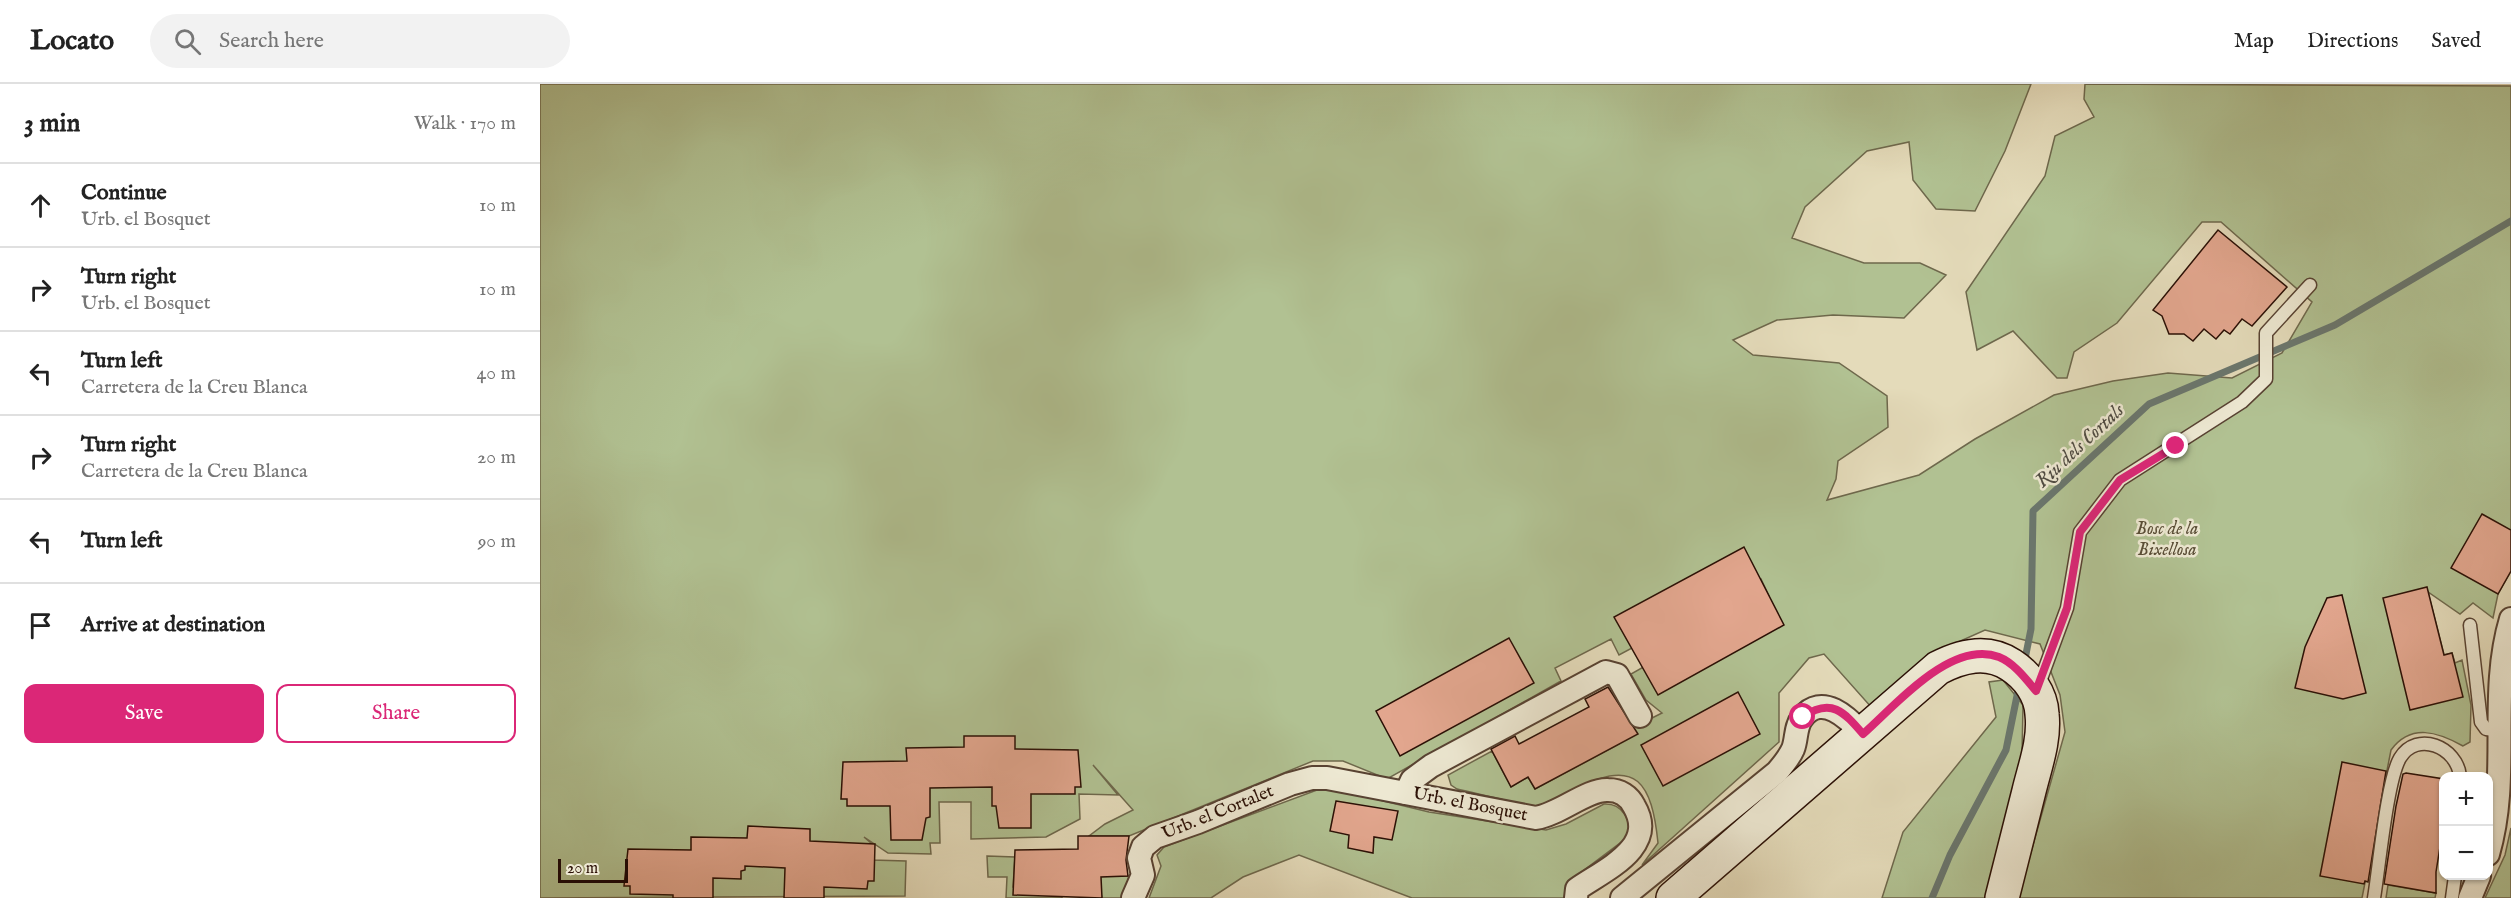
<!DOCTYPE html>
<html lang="en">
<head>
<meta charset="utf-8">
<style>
	:root { --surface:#fff; --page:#f2f2f2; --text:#222; --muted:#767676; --line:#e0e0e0; --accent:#db2777 }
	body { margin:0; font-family:"IM FELL English",serif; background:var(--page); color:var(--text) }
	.controls { position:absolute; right:18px; bottom:18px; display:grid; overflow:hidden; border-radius:12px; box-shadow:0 2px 4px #0004 }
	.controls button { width:54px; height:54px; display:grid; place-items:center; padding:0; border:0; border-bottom:2px solid var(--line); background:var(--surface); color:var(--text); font:30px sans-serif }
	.scale { position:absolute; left:18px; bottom:15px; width:70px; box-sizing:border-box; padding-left:6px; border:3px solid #2a0f05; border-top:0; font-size:16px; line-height:21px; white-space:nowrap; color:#2a0f05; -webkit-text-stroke:4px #ede8d2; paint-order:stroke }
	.stop { position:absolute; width:18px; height:18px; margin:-14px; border:4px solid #db2777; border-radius:50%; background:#fff }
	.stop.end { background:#db2777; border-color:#fff; box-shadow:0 2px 6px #0008 }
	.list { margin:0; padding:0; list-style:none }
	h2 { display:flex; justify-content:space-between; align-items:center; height:78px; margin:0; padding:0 24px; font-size:26px }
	h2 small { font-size:20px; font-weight:400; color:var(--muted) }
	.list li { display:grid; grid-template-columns:39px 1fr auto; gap:18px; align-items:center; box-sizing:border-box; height:84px; padding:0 24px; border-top:2px solid var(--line) }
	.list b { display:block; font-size:22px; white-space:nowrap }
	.list p { margin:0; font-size:20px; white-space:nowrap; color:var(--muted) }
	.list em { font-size:20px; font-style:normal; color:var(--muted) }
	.actions { display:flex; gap:12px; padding:18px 24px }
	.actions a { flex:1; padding:14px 0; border:2px solid var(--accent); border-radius:12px; text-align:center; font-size:21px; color:var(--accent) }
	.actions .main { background:var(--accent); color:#fff }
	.icon { flex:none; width:33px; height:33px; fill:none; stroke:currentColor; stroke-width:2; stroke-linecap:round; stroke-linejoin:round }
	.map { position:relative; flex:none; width:1971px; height:814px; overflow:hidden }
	header { display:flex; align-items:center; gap:36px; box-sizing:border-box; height:84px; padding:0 30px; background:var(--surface); border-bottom:2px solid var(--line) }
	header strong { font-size:28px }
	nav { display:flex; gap:33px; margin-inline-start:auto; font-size:21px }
	.search { width:420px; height:54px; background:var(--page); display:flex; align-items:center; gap:15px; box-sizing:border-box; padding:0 21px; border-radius:33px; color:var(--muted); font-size:22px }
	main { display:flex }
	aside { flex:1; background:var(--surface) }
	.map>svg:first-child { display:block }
	.green { fill:#b1c192; stroke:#6e684c; stroke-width:1.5 }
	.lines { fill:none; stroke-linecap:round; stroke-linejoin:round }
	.stream { stroke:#6a766d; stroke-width:7 }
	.building { fill:#e2a68e; stroke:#2a0f05; stroke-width:1.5 }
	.lane-casing { stroke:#584232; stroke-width:15 }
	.street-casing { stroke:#584232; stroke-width:26 }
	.secondary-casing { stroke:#2a0f05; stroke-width:36 }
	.lane { stroke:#ede8d2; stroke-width:12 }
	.street { stroke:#ede8d2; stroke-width:22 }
	.secondary { stroke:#ede8d2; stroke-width:33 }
	.route { stroke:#db2777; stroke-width:8 }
	.labels { text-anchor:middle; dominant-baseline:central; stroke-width:5; stroke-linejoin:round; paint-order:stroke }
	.park-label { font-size:18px; font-style:italic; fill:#594d36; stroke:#ede8d2 }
	.street-label { font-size:18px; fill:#2a0f05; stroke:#ede8d2 }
	.water-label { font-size:20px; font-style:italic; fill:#4f4b42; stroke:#ede8d2 }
</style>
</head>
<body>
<header>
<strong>Locato</strong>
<div class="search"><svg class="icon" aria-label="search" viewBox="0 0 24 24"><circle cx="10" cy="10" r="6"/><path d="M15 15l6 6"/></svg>Search here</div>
<nav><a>Map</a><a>Directions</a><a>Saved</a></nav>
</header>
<main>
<aside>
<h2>3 min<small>Walk · 170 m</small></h2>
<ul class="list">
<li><svg class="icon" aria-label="ahead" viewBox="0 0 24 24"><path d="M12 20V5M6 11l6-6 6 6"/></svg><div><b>Continue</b><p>Urb. el Bosquet</p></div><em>10 m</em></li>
<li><svg class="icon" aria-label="right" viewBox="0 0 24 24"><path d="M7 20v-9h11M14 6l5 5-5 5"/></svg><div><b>Turn right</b><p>Urb. el Bosquet</p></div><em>10 m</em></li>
<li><svg class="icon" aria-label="left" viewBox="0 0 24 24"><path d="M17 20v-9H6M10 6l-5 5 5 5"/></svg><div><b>Turn left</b><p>Carretera de la Creu Blanca</p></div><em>40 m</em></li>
<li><svg class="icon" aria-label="right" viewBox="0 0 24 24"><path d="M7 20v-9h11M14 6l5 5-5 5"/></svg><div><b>Turn right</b><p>Carretera de la Creu Blanca</p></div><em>20 m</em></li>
<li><svg class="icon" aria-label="left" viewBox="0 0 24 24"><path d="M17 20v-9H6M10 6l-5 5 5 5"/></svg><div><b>Turn left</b></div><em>90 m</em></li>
<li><svg class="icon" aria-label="arrive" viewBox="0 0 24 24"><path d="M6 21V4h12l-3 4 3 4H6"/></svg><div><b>Arrive at destination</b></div></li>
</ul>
<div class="actions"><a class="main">Save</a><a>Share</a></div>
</aside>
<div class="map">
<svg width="1971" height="814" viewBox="0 0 1971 814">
	<rect width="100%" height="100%" fill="#e4dbba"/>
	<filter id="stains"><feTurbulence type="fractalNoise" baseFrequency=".00333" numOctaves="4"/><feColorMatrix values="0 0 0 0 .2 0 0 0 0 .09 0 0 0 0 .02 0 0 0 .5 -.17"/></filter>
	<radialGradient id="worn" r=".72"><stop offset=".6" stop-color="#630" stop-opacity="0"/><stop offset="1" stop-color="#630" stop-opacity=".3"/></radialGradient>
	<!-- green -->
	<g class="green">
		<path d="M 0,0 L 1491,0 L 1465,67 L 1435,127 L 1396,125 L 1373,96 L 1369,58 L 1327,67 L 1265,123 L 1252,154 L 1324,179 L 1380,179 L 1406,191 L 1364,234 L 1293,231 L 1237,236 L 1193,256 L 1213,271 L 1299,279 L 1347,312 L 1348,343 L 1298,377 L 1296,395 L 1287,416 L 1379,391 L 1435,355 L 1514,311 L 1573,297 L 1628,289 L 1692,294 L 1742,269 L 1772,218 L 1681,138 L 1662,138 L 1577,239 L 1534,268 L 1527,294 L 1517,294 L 1473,247 L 1437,266 L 1426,208 L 1505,92 L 1515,52 L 1554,33 L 1544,15 L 1545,0 L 1971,2 L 1971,487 L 1958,510 L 1953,534 L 1933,519 L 1920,530 L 1888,508 L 1904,571 L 1912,569 L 1915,579 L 1922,576 L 1931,621 L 1930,658 L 1923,662 C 1898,648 1871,639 1851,666 L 1822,814 L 1478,814 L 1525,648 L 1520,611 L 1500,560 L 1445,546 L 1396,568 L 1332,624 L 1284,570 L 1269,574 L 1239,609 L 1239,658 L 1102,781 L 1118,759 C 1112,700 1097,672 1036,705 C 1027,710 1014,721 1003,723 C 993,724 932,708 917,705 L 911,701 L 908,691 L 952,667 L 971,703 L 988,693 L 995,705 L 1079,660 L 1071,647 L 1090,637 L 1094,643 L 1122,629 L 1106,616 L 1091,590 L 1229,512 L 1221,495 L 1079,571 L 1071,555 L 1015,584 L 1021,597 L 847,695 L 803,677 L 773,677 L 589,752 L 549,752 L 565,740 L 593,726 L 553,681 L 578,711 L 539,710 L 540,735 L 506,753 L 431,755 L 431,718 L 399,718 L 400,759 L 390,759 L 391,770 L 348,769 L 324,753 L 332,760 L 332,776 L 366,777 L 365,812 L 0,814 Z"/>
		<path d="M 1463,596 L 1483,621 L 1482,670 L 1448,814 L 1342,814 L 1363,748 L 1456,633 L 1449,598 Z"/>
		<path d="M 794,705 L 889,728 L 1006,746 L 1026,740 L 1064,720 C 1082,719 1092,736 1088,753 L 1028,798 L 1028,814 L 872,814 L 759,771 L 703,793 L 671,814 L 609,814 L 621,782 L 617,771 L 624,763 L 777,706 Z"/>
		<path d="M 1971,744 L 1971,814 L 1945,814 L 1965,771 Z"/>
		<path d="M 447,772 L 475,773 L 473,803 L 522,803 L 522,814 L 466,814 L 467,793 L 448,793 Z"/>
		<path d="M 557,789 L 569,792 L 589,792 L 584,814 L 562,814 Z"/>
		<path d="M 1848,801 L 1896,809 L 1895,814 L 1846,814 Z"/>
	</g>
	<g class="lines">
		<!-- stream -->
		<g class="stream">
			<path d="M 1484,580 L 1491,545 L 1493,427 L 1609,320 L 1795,241 L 1971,137"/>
			<path d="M 1392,814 L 1410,771 L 1466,666 L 1479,602"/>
		</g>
	</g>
	<!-- building -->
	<g class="building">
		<path d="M 1678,146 L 1747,203 L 1712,242 L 1702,235 L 1690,250 L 1684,246 L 1676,255 L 1664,245 L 1653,257 L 1644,250 L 1629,250 L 1622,232 L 1613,226 Z"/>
		<path d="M 1942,430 L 1971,446 L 1971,487 L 1958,510 L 1911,484 Z"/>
		<path d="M 1204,463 L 1244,541 L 1118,611 L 1074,533 Z"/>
		<path d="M 1887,503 L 1904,571 L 1912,569 L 1923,613 L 1870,626 L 1843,514 Z"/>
		<path d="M 1802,511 L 1826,609 L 1803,615 L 1755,604 L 1765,563 L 1787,514 Z"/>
		<path d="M 969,554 L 994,599 L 860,672 L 836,627 Z"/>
		<path d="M 1068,603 L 1098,650 L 995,705 L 988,693 L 971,703 L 951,665 L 975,652 L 979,660 L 1049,623 L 1045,615 Z"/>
		<path d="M 1198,608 L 1220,650 L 1123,702 L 1101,661 Z"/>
		<path d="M 424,652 L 475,652 L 475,665 L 538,666 L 541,703 L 535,703 L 535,710 L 491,710 L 491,744 L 459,744 L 456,722 L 452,722 L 452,703 L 390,704 L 390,733 L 386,734 L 382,756 L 351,756 L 350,722 L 307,722 L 307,715 L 301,715 L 303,678 L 367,677 L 366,664 L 424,663 Z"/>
		<path d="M 1802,678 L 1846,687 L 1828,798 L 1825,797 L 1824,800 L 1780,792 Z"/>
		<path d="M 1866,689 L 1904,695 L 1904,738 L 1896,788 L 1896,809 L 1844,800 L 1856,722 L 1863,690 Z"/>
		<path d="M 796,717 L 858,727 L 852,756 L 834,753 L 833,769 L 808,764 L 809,751 L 790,747 Z"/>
		<path d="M 208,742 L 270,745 L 270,757 L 335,760 L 334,797 L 328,797 L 327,805 L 284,803 L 284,814 L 244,814 L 245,784 L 205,782 L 205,786 L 201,787 L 201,795 L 173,794 L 173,814 L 133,814 L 133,811 L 90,810 L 90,802 L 84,802 L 88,765 L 151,766 L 151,753 L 207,754 Z"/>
		<path d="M 538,752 L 589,752 L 586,776 L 588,792 L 561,793 L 562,814 L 473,811 L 475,766 L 538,765 Z"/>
	</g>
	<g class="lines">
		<defs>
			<g id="lane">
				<path d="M 1930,541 L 1941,638 L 1946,645 L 1963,647"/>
				<path d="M 1498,603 L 1527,524 L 1540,448 L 1580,396 L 1702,318 L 1726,295 L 1726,249 L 1770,201"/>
				<path d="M 1834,814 C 1839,784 1847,696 1860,674 C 1877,646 1917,663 1920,692"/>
				<path d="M 1912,814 L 1915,792"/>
			</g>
			<g id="street">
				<path d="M 866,709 L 872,696 L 891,682 L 1066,588 L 1077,591 L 1100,632"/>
				<path d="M 1948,770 C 1971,691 1948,612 1971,535"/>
				<path d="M 593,814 L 603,791 L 599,774 L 603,763 L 615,753 L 658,738 L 750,700 L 772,694 L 787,694 L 996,734 C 1020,730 1047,705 1068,706 C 1080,706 1089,712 1094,722 C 1118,763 1066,785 1037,805 L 1036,814"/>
				<path d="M 1082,814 L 1237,688 C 1243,681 1249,674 1253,665 C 1257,655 1255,643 1262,634 C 1282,608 1308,634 1323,650"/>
				<path d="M 1930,814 L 1939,792"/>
			</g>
			<path id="secondary" d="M 1133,814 L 1398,584 C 1421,572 1447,565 1471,581 C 1488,592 1501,610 1502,630 C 1505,656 1495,682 1489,707 C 1480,742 1471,778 1462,814"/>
		</defs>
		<!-- lane casing -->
		<use href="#lane" class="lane-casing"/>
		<!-- street casing -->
		<use href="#street" class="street-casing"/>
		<!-- secondary casing -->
		<use href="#secondary" class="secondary-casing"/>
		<!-- lane -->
		<use href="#lane" class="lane"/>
		<!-- street -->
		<use href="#street" class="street"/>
		<!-- secondary -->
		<use href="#secondary" class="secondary"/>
	</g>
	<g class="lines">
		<!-- route -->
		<path class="route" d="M 1263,633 C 1291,613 1304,628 1323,650 C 1355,622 1411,555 1459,573 C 1474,579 1486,595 1496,607 L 1527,524 L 1540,448 L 1580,396 L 1636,362"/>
	</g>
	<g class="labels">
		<!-- park labels -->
		<g class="park-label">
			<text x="1627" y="445">Bosc de la<tspan x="1627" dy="21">Bixellosa</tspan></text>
		</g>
		<!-- street labels -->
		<g class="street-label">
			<text transform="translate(930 721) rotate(11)">Urb. el Bosquet</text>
			<text transform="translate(678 729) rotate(-22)">Urb. el Cortalet</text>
		</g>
		<!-- water labels -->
		<g class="water-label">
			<text transform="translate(1540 362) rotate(-43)">Riu dels Cortals</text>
		</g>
	</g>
	<rect width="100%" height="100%" filter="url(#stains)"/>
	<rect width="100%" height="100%" fill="url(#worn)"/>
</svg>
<div class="controls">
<button>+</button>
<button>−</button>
</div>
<div class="scale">20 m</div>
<div class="stop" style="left:1263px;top:633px"></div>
<div class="stop end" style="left:1636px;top:362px"></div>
</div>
</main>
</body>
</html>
